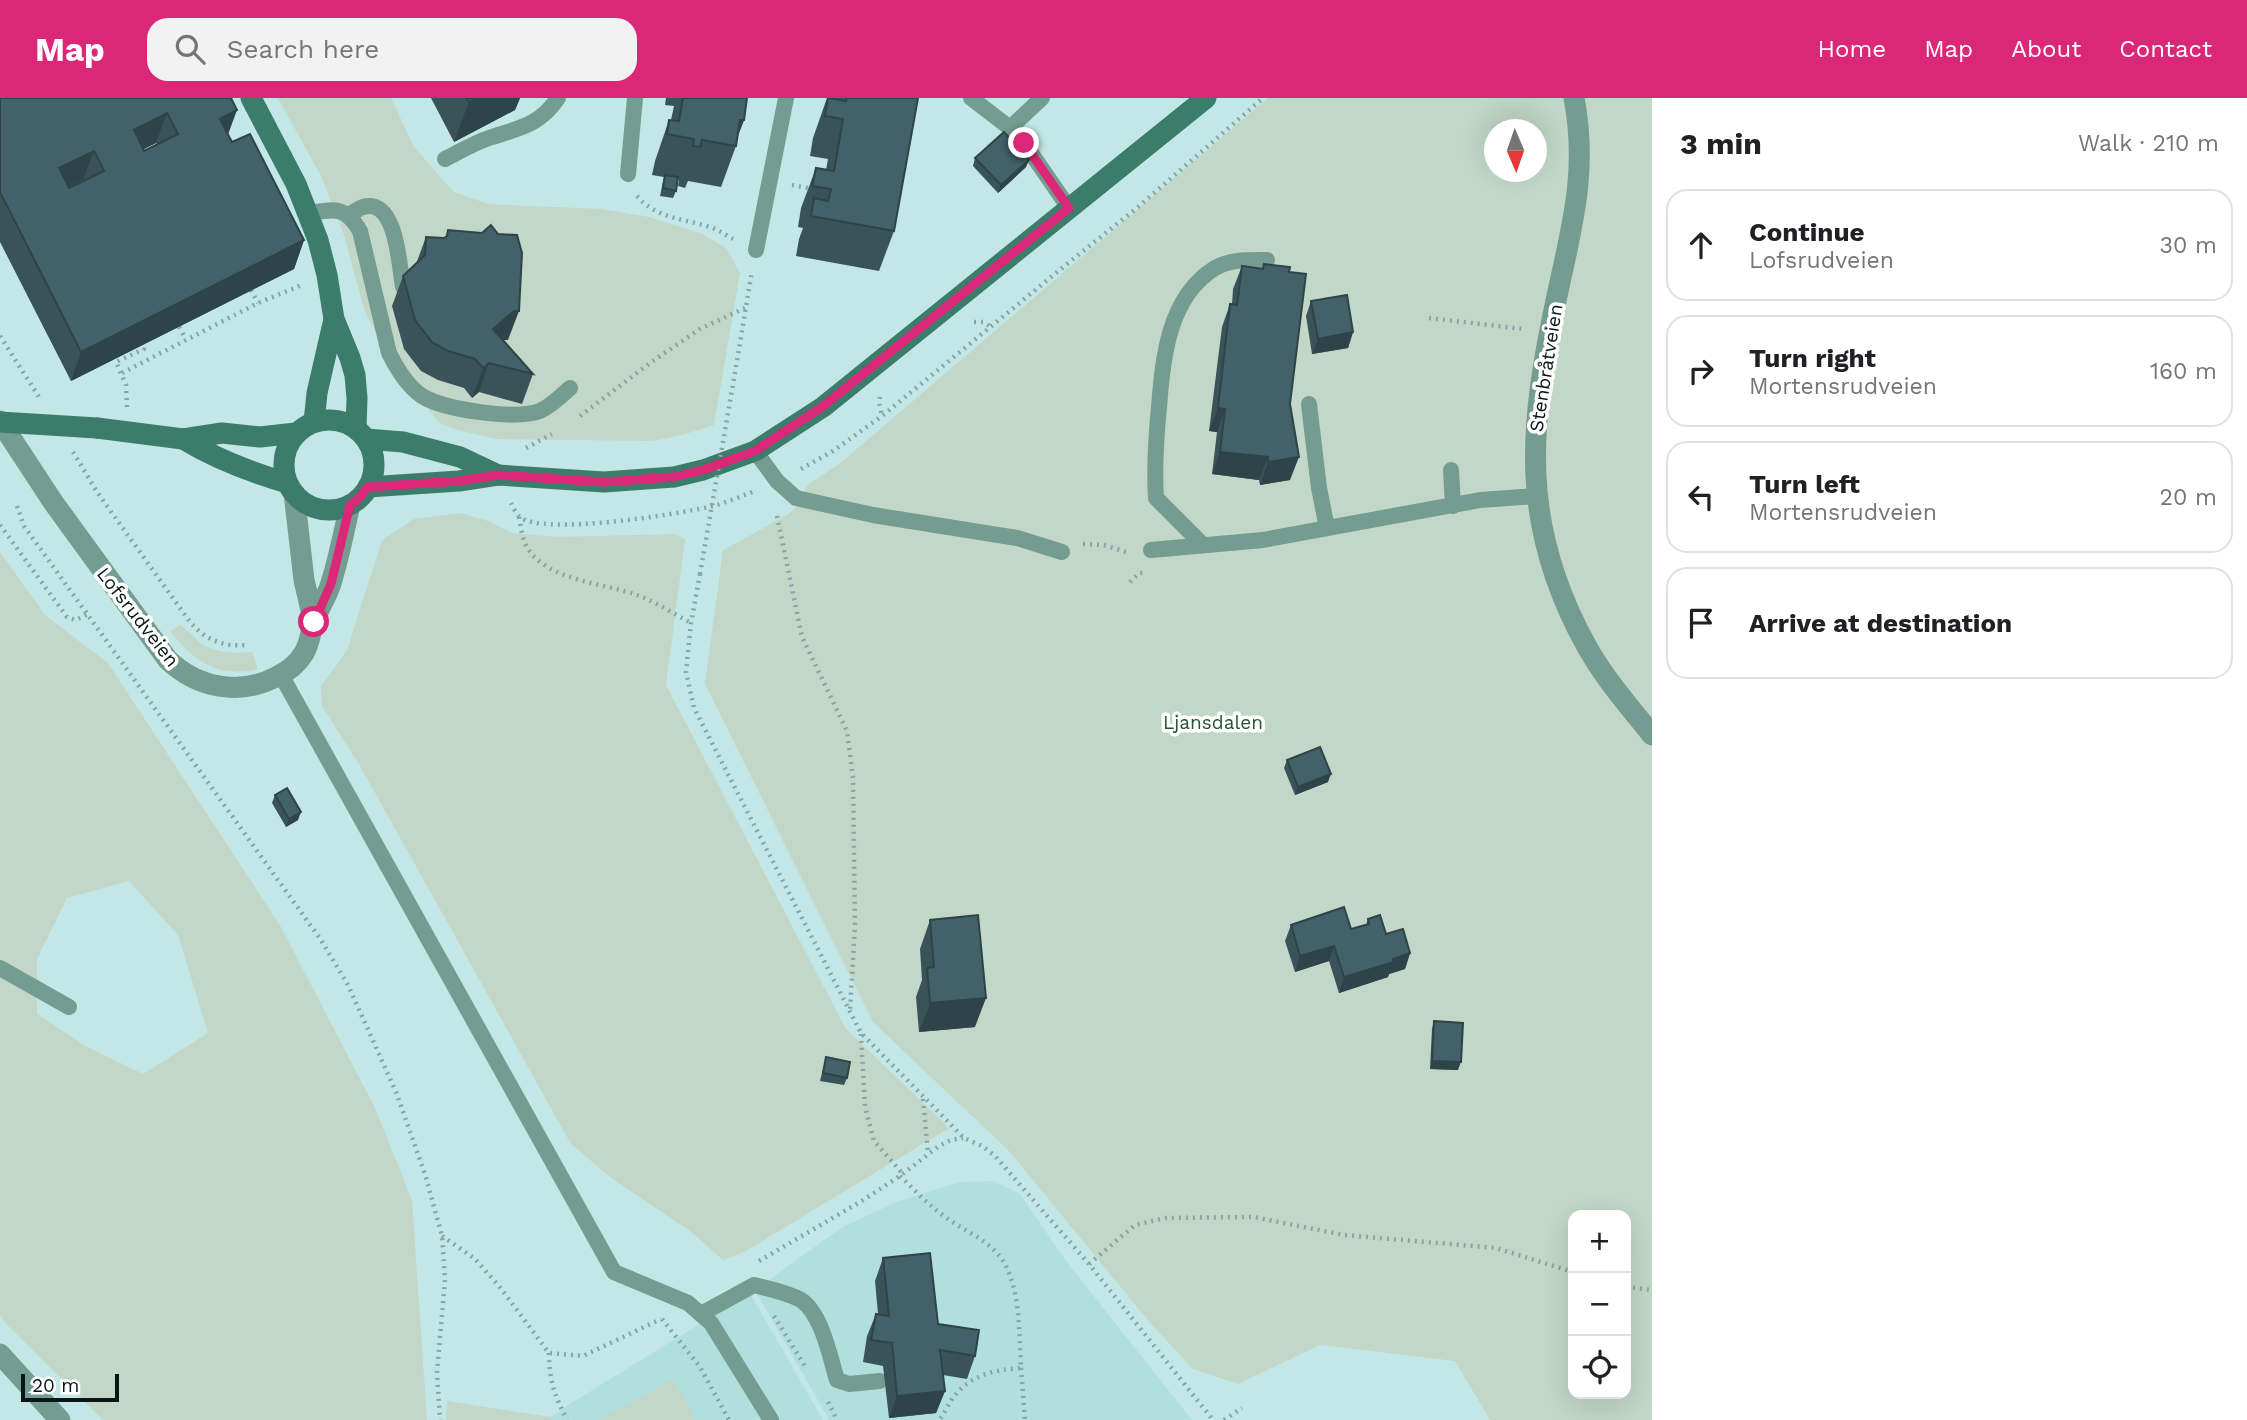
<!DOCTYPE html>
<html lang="en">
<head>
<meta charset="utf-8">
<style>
	:root { --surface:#fff; --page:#f2f2f2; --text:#202124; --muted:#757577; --line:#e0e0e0; --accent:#db2777 }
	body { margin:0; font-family:"Work Sans",sans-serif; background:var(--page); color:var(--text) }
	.controls { position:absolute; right:21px; bottom:21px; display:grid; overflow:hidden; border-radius:14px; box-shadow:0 7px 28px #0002 }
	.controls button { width:63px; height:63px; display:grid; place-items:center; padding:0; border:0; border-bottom:2px solid var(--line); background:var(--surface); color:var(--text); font:35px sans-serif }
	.compass { position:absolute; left:1484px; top:21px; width:63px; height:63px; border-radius:50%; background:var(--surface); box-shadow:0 7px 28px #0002; rotate:178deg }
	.scale { position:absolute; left:21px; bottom:18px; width:98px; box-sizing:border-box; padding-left:7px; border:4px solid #081616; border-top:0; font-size:19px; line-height:24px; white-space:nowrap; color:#081616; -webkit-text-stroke:5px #fff; paint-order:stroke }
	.stop { position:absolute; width:21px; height:21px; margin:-16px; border:5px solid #db2777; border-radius:50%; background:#fff }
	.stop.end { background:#db2777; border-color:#fff; box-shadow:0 2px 7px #0008 }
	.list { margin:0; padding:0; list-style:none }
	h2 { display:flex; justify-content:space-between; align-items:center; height:91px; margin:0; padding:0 28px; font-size:30px }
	h2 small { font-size:23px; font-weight:400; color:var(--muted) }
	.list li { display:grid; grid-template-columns:46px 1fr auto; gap:21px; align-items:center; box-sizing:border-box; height:112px; margin:0 14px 14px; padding:0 14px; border:2px solid var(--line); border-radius:21px }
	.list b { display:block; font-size:26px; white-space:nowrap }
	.list p { margin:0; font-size:23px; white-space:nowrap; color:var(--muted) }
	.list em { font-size:23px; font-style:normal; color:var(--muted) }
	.icon { flex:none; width:38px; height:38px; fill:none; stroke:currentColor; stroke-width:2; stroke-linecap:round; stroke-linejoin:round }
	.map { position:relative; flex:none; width:1652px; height:1322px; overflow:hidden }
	header { display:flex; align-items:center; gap:42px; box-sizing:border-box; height:98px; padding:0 35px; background:var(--accent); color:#fff }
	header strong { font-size:33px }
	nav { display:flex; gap:38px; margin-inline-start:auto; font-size:24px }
	.search { width:490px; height:63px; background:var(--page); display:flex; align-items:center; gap:18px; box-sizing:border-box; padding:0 24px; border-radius:21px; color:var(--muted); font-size:26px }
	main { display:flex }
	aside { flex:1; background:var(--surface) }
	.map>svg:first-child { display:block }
	.built { fill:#b0dfde }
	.green { fill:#c2d7c7; fill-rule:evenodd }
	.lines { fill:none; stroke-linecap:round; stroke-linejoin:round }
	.path { stroke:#88a5a5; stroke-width:4.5; stroke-dasharray:2 5; stroke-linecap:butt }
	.lane { stroke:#759c90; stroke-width:16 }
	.street { stroke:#759c90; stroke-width:21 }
	.secondary { stroke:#3c7c6a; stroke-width:21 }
	.path-bridge { stroke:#88a5a5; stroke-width:4.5; stroke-dasharray:2 5; stroke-linecap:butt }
	.secondary-bridge { stroke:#3c7c6a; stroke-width:21 }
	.wall { fill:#395359; fill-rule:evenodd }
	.shaded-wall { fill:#2e4449 }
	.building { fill:#426168; stroke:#2e4449; stroke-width:2; fill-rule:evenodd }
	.route { stroke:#db2777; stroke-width:9 }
	.labels { text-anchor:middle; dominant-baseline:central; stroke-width:7; stroke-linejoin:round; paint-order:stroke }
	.street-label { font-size:19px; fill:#081616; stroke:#fff }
	.park-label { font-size:19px; fill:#245434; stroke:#fff }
</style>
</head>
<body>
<header>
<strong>Map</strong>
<div class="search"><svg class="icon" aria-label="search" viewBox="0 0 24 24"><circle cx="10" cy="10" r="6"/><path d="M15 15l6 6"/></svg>Search here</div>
<nav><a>Home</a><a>Map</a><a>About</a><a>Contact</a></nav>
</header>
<main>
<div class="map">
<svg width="1652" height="1322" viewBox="0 0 1652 1322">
	<rect width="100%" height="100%" fill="#c3e7e6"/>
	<!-- built -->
	<g class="built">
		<path d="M 994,1083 L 1020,1096 L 1066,1163 L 1192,1322 L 829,1322 L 755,1192 L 841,1130 L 896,1104 L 960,1084 Z"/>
		<path d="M 750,1195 L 823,1322 L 552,1322 L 551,1319 L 573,1304 Z"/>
	</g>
	<!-- green -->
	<g class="green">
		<path d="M 278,0 L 391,0 L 414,49 L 454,94 L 488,106 L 601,111 L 649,119 L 702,136 L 726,150 L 740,175 L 714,327 L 682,337 L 652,343 L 497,341 L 457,332 L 438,324 L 383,250 L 364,211 L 344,137 L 321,78 Z"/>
		<path d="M 1268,0 L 1652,0 L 1652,1322 L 1490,1322 L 1455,1263 L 1320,1247 L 1238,1286 L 1193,1271 L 1151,1226 L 1009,1053 L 873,924 L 705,586 L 723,452 L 789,416 L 798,407 L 807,387 L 838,367 ZM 1494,32 L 1536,32 L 1536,74 L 1494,74 ZM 1573,1117 L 1626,1117 L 1626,1296 L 1573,1296 Z"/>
		<path d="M 461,415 L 488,423 L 512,435 L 557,439 L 675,436 L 685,441 L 666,587 L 846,931 L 949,1030 L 746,1153 L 723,1162 L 690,1133 L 614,1082 L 571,1046 L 360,668 L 322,608 L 321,588 L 347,552 L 382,442 L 414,421 Z"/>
		<path d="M 0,454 L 46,518 L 108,565 L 281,829 L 375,1010 L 412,1102 L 427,1322 L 103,1322 L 5,1225 L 0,1217 ZM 129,783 L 178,837 L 208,935 L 143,976 L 84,947 L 37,916 L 37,861 L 67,800 Z"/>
		<path d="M 180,527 C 187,531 191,537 197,542 C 212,555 233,556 252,554 L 258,571 C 219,580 193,564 170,533 Z"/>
		<path d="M 673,1281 L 696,1322 L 599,1322 Z"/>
		<path d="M 447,1303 L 551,1319 L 552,1322 L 446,1322 Z"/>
	</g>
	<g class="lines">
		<!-- path -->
		<g class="path">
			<path d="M 792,87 L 808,90"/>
			<path d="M 637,98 C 656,121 687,121 713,130 C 720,133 726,137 733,141"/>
			<path d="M 251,192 L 258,205"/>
			<path d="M 1429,220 L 1523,231"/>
			<path d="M 974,224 L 983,224 L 991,229"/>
			<path d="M 179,229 L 186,241"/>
			<path d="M 0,238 L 39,299"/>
			<path d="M 736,269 L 752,173"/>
			<path d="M 122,275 L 258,205 L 302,187"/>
			<path d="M 880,299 L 879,305 L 882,318"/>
			<path d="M 127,309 L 126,287 L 116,264 L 144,251 L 141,244"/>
			<path d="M 580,318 L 650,265 L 700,231 L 745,210"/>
			<path d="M 526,350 L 552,336"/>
			<path d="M 73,354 L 97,394 L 190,524 C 207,543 223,549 248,547"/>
			<path d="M 801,371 L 833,353 L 882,318 L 1067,166 L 1138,109 L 1263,0"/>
			<path d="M 511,405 C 513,409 516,416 520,419 C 543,438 677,416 709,409 C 725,405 740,399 755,393"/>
			<path d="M 17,408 L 24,428 L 321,842 L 348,887 L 396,994 L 425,1076 L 442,1138 L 445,1182 L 437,1274 L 440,1322"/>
			<path d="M 777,418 L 802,539 L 847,633 L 853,680 L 855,827 L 850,913"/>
			<path d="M 519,419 C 521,430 522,441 528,451 C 549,483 604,485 637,497 C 656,504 674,516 691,525"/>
			<path d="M 0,427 L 67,519 L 76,522 L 88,516"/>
			<path d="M 1083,446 L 1104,447 L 1129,455"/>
			<path d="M 700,476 L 691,525 L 686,574 L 694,610 L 861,935 L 964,1040 L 982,1048 L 995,1058 L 1089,1166 L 1213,1322"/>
			<path d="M 1130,484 L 1139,475 L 1143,475"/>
			<path d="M 861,936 L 865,1009 L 874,1043 L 902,1075"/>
			<path d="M 923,1001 L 928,1055"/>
			<path d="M 900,1078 C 914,1091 927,1106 944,1118 C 961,1131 982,1139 997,1155 C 1021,1181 1019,1236 1021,1270 C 993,1272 968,1277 951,1303 C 947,1309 944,1316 939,1322"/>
			<path d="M 442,1138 L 474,1160 L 499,1188 L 549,1255 L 583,1258 L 661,1221"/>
			<path d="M 759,1163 L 860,1104 L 900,1078 L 939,1048 L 951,1042 L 963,1040"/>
			<path d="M 1089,1166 L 1135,1127 L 1165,1120 L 1254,1119 L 1344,1137 L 1496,1150 L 1573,1174"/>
			<path d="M 1626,1189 L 1652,1192"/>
			<path d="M 774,1218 L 806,1270"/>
			<path d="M 662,1221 L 700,1269 L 729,1322"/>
			<path d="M 549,1255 C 549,1283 555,1298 567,1322"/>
			<path d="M 1021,1270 L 1025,1322"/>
			<path d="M 828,1304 L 837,1322"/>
			<path d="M 1224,1322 L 1242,1310"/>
		</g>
		<!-- lane -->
		<g class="lane">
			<path d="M 971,0 L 1010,30 L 1024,45 L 1069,110"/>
			<path d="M 1010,30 L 1042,0"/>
			<path d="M 445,61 C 459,54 474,45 489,40 C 519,30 539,28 558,0"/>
			<path d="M 628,76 L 635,0"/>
			<path d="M 309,115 C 335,111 345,108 360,133 L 389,255 C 397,271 407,288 422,298 C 444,312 516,322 540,313 C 551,308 561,298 570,290"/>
			<path d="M 349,117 C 353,115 359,110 363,109 C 397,99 399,168 403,189"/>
			<path d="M 756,152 L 786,0"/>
			<path d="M 1309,306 L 1319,390 L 1327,430"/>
			<path d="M 755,353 L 777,383 L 796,400 L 873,417 L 1017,440 L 1062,454"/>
			<path d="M 1451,372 L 1453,408"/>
			<path d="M 1203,447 L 1156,400 C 1154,370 1156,340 1159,309 C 1163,260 1168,199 1215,170 C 1231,161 1248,162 1267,162"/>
			<path d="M 1151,452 L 1263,442 L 1480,402 L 1536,398"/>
			<path d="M 281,577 L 614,1174 L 688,1205 L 711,1225 L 771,1322"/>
			<path d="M 0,870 L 69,909"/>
			<path d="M 701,1216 L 754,1187 C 769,1191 787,1194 801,1202 C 822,1216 830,1259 837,1282 L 849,1286 L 880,1283"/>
		</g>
		<!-- street -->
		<g class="street">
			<path d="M 1574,0 C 1588,73 1572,128 1557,198 C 1529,328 1519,426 1586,547 C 1604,580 1629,608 1652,637"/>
			<path d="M 0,323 L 53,404 L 168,562 C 198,590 239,598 276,579 C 287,574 298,565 304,555 C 310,545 310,535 314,524 C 318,511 327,499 331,485 C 339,460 344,433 350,407"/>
			<path d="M 294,395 L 304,482 L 314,525"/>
			<path d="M 0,1256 L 60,1322"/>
		</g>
		<!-- secondary -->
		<g class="secondary">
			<path d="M 251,0 L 296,86 L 318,142 L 327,177 L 334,221 L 350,260 L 355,277 L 357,300 L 356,330"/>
			<circle cx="329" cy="367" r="45"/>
			<path d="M 314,324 L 317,295 L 334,221"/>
			<path d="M 97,330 L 183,341 L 222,335 L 260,339 L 296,335"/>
			<path d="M 183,341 C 216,361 250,374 287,385"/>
			<path d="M 366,341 L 403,344 L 460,359 L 498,377"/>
			<path d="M 368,389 L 459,383 L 498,377 L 604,384 L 674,379 L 703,372 L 755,353 L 823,309 L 1206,0"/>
		</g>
		<!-- path-bridge -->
		<path class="path-bridge" d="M 700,476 L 736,269"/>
		<!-- secondary-bridge -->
		<path class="secondary-bridge" d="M 0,324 L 97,330"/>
	</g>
	<!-- wall -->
	<g class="wall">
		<path d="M 0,0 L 231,0 L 228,37 L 232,44 L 304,142 L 294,171 L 71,283 L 0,144 ZM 156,45 L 157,46 L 144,53 L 143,51 ZM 83,82 L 84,83 L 69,90 L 69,89 Z"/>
		<path d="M 431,0 L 520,0 L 515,12 L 454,44 Z"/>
		<path d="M 666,0 L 747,0 L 744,22 L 737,40 L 736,48 L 721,89 L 688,83 L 685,90 L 678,88 L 679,82 L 677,81 L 676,93 L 673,100 L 660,98 L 664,79 L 652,77 L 655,63 L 669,22 L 671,22 L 674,8 L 665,7 Z"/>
		<path d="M 827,0 L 918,0 L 894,133 L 879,173 L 796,158 L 799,141 L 803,130 L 798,129 L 801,110 L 816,70 L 826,72 L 828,61 L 810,58 L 813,40 Z"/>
		<path d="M 975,60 L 1026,69 L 998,95 L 973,68 Z"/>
		<path d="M 448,132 L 508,242 L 503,242 L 533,276 L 522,306 L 479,294 L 472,300 L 464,290 L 438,282 L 421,273 L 404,251 L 392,208 L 403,178 L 416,166 L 426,139 L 445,140 Z"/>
		<path d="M 1264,166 L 1289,174 L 1290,382 L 1260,387 L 1259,382 L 1212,376 L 1217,334 L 1209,333 L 1222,229 L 1230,206 L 1232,206 L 1233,191 L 1242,168 L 1262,171 Z"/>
		<path d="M 1311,203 L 1353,234 L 1348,250 L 1312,256 L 1306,218 Z"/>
		<path d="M 1287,662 L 1328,684 L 1295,697 L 1284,670 Z"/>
		<path d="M 275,697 L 298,722 L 286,729 L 272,705 Z"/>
		<path d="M 1368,821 L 1410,855 L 1405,871 L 1389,876 L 1388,879 L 1339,895 L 1329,863 L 1295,874 L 1285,843 L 1291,827 L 1351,831 L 1366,827 Z"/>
		<path d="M 930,822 L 975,929 L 919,934 L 916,899 L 922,882 L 920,851 Z"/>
		<path d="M 1434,923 L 1458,972 L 1430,971 L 1432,931 Z"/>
		<path d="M 826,959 L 847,980 L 844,987 L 820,983 Z"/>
		<path d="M 883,1160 L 938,1226 L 975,1258 L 967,1281 L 943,1277 L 945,1293 L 936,1315 L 889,1320 L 883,1268 L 863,1264 L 867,1238 L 876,1216 L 878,1216 L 875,1183 Z"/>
	</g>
	<!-- shaded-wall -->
	<g class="shaded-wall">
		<path d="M 476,0 L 520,0 L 515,12 L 454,44 L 469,4 Z"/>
		<path d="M 237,12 L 226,42 L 220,21 Z"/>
		<path d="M 167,15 L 156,45 L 123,62 L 134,32 Z"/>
		<path d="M 740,22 L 744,22 L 734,48 Z"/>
		<path d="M 94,53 L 83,82 L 48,100 L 59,70 Z"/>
		<path d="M 1029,62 L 1026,69 L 998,95 L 1001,87 Z"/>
		<path d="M 304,142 L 294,171 L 71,283 L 81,254 Z"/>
		<path d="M 514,213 L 519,213 L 508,242 L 503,242 L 493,231 Z"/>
		<path d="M 1353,234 L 1348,250 L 1312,256 L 1318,241 Z"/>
		<path d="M 489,265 L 479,294 L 472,300 L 483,270 Z"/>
		<path d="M 1218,310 L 1225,311 L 1217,334 L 1209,333 Z"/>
		<path d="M 1220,354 L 1268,359 L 1259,382 L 1212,376 Z"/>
		<path d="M 1299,359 L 1290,382 L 1260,387 L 1268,364 Z"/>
		<path d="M 1331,676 L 1328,684 L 1295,697 L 1298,689 Z"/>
		<path d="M 301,714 L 298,722 L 286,729 L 289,721 Z"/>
		<path d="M 1334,848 L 1329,863 L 1295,874 L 1300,858 Z"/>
		<path d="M 1410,855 L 1405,871 L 1389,876 L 1388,879 L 1339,895 L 1344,879 Z"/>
		<path d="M 986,900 L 975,929 L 919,934 L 930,905 Z"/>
		<path d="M 1432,963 L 1461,964 L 1458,972 L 1430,971 Z"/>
		<path d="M 945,1293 L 936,1315 L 889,1320 L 897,1298 Z"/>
	</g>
	<!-- building -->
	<g class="building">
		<path d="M 0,0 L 231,0 L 237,12 L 220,21 L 226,33 L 232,44 L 250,36 L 304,142 L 81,254 L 0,94 ZM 167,15 L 178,36 L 144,53 L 134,32 ZM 94,53 L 104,73 L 69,90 L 59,70 Z"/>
		<path d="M 467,0 L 476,0 L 469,4 Z"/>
		<path d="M 683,0 L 747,0 L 744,22 L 740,22 L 736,48 L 702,42 L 700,49 L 693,48 L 694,41 L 667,36 L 669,22 L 679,23 Z"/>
		<path d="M 828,0 L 846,3 L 847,0 L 918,0 L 894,133 L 811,118 L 814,100 L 828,103 L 831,91 L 812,88 L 816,70 L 834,73 L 843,21 L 825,18 Z"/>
		<path d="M 1004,34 L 1029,62 L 1001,87 L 975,60 Z"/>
		<path d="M 665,77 L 678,79 L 676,93 L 663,90 Z"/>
		<path d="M 491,127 L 498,136 L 517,137 L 522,155 L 519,213 L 514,213 L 493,231 L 533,276 L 489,265 L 483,270 L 475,261 L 448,253 L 432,244 L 415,222 L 403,178 L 425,157 L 426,139 L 444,140 L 447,138 L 448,132 L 482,135 Z"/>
		<path d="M 1264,166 L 1290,169 L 1289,174 L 1306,176 L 1290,306 L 1299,359 L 1268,364 L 1268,359 L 1220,354 L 1225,311 L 1218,310 L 1230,206 L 1237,207 L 1242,168 L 1263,171 Z"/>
		<path d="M 1347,197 L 1353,234 L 1318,241 L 1311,203 Z"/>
		<path d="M 1320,649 L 1331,676 L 1298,689 L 1287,662 Z"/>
		<path d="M 287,690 L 301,714 L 289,721 L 275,697 Z"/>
		<path d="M 1344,809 L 1351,831 L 1369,826 L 1368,821 L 1380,817 L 1386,836 L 1403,831 L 1410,855 L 1393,861 L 1394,864 L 1344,879 L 1334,848 L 1300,858 L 1291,827 Z"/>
		<path d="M 978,817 L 986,900 L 930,905 L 927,870 L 934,869 L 930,822 Z"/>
		<path d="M 1434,923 L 1463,925 L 1461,964 L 1432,963 Z"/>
		<path d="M 826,959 L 850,964 L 847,980 L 823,975 Z"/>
		<path d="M 930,1155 L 938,1226 L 979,1232 L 975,1258 L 940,1252 L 945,1293 L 897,1298 L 892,1245 L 871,1242 L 876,1216 L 889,1218 L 883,1160 Z"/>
	</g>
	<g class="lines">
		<!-- route -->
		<path class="route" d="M 314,524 L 331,486 L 350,407 L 357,402 L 368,389 L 459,383 L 498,377 L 604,384 L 674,379 L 703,372 L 755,353 L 822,309 L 1069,110 L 1024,45"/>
	</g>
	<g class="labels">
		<!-- street labels -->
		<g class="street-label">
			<text transform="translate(1546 270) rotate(-81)">Stenbråtveien</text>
			<text transform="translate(138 519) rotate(52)">Lofsrudveien</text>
		</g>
		<!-- park labels -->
		<g class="park-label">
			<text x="1213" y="624">Ljansdalen</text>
		</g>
	</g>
</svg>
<div class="controls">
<button>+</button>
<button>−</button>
<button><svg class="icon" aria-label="locate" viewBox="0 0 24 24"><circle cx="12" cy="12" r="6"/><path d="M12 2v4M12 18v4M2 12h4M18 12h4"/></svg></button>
</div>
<svg class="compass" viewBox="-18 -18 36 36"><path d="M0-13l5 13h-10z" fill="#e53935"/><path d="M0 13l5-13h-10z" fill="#757577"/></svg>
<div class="scale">20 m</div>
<div class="stop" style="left:314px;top:524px"></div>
<div class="stop end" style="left:1024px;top:45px"></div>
</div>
<aside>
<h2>3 min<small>Walk · 210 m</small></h2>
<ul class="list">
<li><svg class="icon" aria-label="ahead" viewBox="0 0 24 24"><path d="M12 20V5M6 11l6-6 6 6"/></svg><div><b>Continue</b><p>Lofsrudveien</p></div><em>30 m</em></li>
<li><svg class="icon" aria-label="right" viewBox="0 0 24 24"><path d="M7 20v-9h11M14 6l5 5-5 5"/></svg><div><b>Turn right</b><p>Mortensrudveien</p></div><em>160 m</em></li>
<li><svg class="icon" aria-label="left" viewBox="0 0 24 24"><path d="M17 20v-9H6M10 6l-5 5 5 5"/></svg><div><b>Turn left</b><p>Mortensrudveien</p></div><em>20 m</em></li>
<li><svg class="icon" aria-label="arrive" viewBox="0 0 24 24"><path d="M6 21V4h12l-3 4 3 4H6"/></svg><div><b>Arrive at destination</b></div></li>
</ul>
</aside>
</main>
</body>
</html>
